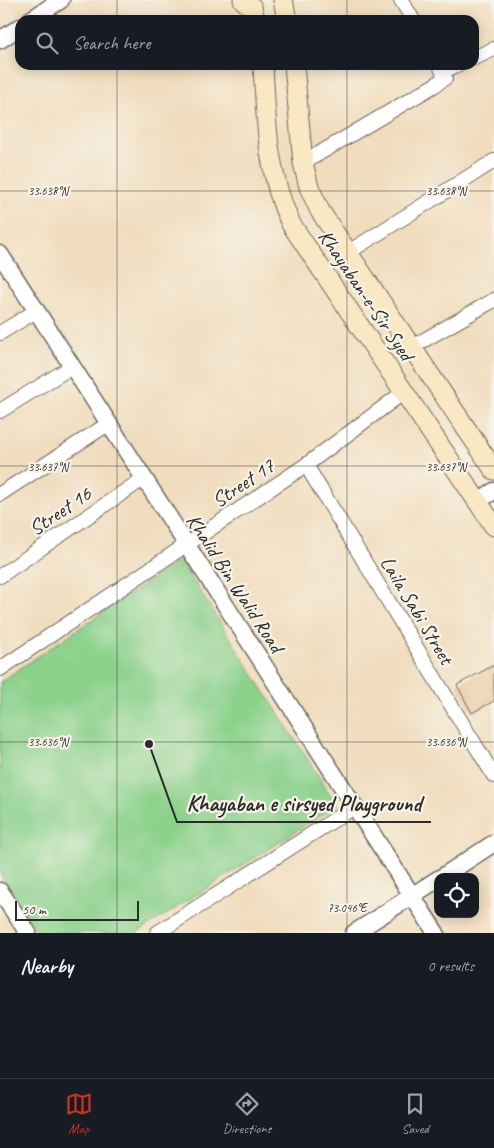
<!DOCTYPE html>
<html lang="en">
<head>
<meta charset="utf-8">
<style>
	:root { --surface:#171b24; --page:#20242c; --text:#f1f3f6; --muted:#9ea1a6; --line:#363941; --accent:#c8321e }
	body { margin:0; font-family:Caveat,sans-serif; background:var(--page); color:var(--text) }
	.controls { position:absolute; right:15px; bottom:15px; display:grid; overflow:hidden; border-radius:10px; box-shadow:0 2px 12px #0003 }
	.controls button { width:45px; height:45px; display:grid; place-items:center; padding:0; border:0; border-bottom:1px solid var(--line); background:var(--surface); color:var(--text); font:25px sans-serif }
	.scale { position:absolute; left:15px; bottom:12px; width:124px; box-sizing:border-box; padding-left:5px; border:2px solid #2b2b2b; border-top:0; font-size:14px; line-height:18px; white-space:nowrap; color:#2b2b2b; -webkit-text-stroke:4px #f7f3e8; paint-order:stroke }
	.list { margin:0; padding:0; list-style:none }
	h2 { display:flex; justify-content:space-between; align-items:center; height:65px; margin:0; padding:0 20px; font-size:21px }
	h2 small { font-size:16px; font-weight:400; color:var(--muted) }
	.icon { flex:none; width:28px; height:28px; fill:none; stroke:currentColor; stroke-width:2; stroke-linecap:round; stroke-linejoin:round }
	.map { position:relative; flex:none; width:494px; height:933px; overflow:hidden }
	.search { position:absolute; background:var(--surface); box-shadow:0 2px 12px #0003; left:15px; right:15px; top:15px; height:55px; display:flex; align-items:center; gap:12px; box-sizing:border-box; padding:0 18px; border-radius:15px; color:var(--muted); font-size:19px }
	.sheet { height:145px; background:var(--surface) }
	nav { display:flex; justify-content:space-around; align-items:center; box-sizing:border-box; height:70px; border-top:1px solid var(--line); background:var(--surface); font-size:14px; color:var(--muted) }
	nav a { display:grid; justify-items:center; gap:2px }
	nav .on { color:var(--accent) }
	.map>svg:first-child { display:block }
	.green { fill:#8bd18c; stroke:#5b7e5c }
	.building { fill:#e6bb8a }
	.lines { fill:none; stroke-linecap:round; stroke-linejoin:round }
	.minor-casing { stroke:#70695e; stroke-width:16 }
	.tertiary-casing { stroke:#70695e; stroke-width:19 }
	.secondary-casing { stroke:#70695e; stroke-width:21 }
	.minor { stroke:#fff; stroke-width:14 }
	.tertiary { stroke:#fff; stroke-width:16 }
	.secondary { stroke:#fae7c3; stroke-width:19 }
	.ticks { fill:none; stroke:#2b2b2b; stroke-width:1; stroke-opacity:0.45 }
	.labels { text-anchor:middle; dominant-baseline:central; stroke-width:4.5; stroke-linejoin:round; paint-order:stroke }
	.street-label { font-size:21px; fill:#2b2b2b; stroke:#f7f3e8 }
	.ticks-label { font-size:12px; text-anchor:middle; fill:#2b2b2b; stroke:#f7f3e8; stroke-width:4.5; stroke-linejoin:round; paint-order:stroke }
	.leader { fill:none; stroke:#2b2b2b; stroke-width:2 }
	.callout-dot { fill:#2b2b2b; stroke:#f7f3e8; stroke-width:2 }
	.callout-label { font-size:22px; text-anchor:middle; font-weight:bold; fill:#2b2b2b; stroke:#f7f3e8; stroke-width:4.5; stroke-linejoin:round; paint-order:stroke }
</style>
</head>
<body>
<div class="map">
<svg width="494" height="933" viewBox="0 0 494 933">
	<rect width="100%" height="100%" fill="#f7f3e8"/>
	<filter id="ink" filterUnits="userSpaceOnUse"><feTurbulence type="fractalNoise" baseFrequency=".02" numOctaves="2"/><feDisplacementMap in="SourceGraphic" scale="10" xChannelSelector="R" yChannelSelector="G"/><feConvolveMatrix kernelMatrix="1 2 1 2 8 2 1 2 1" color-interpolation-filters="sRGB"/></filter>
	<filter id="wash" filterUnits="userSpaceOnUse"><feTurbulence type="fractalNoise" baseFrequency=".0096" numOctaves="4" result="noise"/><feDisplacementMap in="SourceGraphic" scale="20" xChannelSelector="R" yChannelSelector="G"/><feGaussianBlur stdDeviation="1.12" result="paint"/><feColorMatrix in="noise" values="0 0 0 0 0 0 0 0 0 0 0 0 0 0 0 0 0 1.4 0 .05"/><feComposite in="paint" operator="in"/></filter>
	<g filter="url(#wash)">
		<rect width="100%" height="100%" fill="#f1ddbe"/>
		<!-- green -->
		<path class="green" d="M 180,560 L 337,805 L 137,933 L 38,933 L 0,874 L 0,682 Z"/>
		<g id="blocks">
			<!-- building -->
			<path class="building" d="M 494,665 L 494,701 L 472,713 L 457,685 Z"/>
		</g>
	</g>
	<g filter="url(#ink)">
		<use href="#blocks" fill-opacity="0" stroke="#70695e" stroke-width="1"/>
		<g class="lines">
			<defs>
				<g id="minor">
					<path d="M 401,0 L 413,20"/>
					<path d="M 474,58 L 494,49"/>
					<path d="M 444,71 L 457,65"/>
					<path d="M 303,163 L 435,85 L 445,78 L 440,65"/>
					<path d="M 347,253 L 494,161"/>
					<path d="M 0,333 L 36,311"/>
					<path d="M 412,347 L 494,300"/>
					<path d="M 0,411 L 71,367"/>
					<path d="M 306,465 L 494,776"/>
					<path d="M 0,494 L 108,424"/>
					<path d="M 0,576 L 143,479"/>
					<path d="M 0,669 L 306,465 L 404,392"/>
					<path d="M 157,933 L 354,807"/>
				</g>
				<g id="tertiary">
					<path d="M 30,20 L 61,0"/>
					<path d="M 0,40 L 20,27"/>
					<path d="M 0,254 L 436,933"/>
					<path d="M 478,501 L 494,491"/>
					<path d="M 442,877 L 494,843"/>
					<path d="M 0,891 L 28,933"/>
					<path d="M 354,933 L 438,879"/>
				</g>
				<g id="secondary">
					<path d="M 243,0 L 252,7 L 255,20"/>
					<path d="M 283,0 L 287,20"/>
					<path d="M 263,65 C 266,120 267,174 291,224 L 494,526"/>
					<path d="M 294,65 L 303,163 L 309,187 L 320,211 L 494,470"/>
				</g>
			</defs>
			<!-- minor casing -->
			<use href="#minor" class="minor-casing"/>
			<!-- tertiary casing -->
			<use href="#tertiary" class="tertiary-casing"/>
			<!-- secondary casing -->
			<use href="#secondary" class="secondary-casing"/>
			<!-- minor -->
			<use href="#minor" class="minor"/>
			<!-- tertiary -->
			<use href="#tertiary" class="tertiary"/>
			<!-- secondary -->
			<use href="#secondary" class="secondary"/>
		</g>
	</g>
	<!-- ticks -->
	<path class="ticks" d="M 117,0 L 117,20M 347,0 L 347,20M 117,65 L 117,933M 347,65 L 347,933M 0,191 L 494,191M 0,466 L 494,466M 0,742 L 494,742"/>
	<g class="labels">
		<!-- street labels -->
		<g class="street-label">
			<text transform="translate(366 295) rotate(56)">Khayaban-e-Sir Syed</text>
			<text transform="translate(243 483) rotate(-34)">Street 17</text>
			<text transform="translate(60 511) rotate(-34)">Street 16</text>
			<text transform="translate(235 583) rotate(57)">Khalid Bin Walid Road</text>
			<text transform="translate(417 610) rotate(59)">Laila Sabi Street</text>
		</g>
	</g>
	<g class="ticks-label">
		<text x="48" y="195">33.638°N</text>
		<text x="446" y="195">33.638°N</text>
		<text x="48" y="471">33.637°N</text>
		<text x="446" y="471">33.637°N</text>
		<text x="48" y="746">33.636°N</text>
		<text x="446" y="746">33.636°N</text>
		<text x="347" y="912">73.046°E</text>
	</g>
	<!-- callouts -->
	<path class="leader" d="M149 744L177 822H431"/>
	<circle class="callout-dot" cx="149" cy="744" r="5"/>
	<g class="callout-label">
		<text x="304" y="811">Khayaban e sirsyed Playground</text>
	</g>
</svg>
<div class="controls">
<button><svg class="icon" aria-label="locate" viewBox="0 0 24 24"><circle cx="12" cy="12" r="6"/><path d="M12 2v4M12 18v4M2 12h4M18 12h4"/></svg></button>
</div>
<div class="scale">50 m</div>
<div class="search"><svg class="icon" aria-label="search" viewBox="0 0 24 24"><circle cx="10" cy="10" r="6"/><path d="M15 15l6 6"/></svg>Search here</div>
</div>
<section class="sheet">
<h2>Nearby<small>0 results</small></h2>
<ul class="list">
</ul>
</section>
<nav>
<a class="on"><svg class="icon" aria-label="map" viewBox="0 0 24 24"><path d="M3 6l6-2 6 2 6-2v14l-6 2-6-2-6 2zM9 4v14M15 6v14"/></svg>Map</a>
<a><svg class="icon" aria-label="directions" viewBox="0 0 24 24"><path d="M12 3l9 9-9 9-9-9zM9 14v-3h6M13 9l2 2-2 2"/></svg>Directions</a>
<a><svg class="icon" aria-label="saved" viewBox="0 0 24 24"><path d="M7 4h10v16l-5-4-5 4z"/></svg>Saved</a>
</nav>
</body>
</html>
